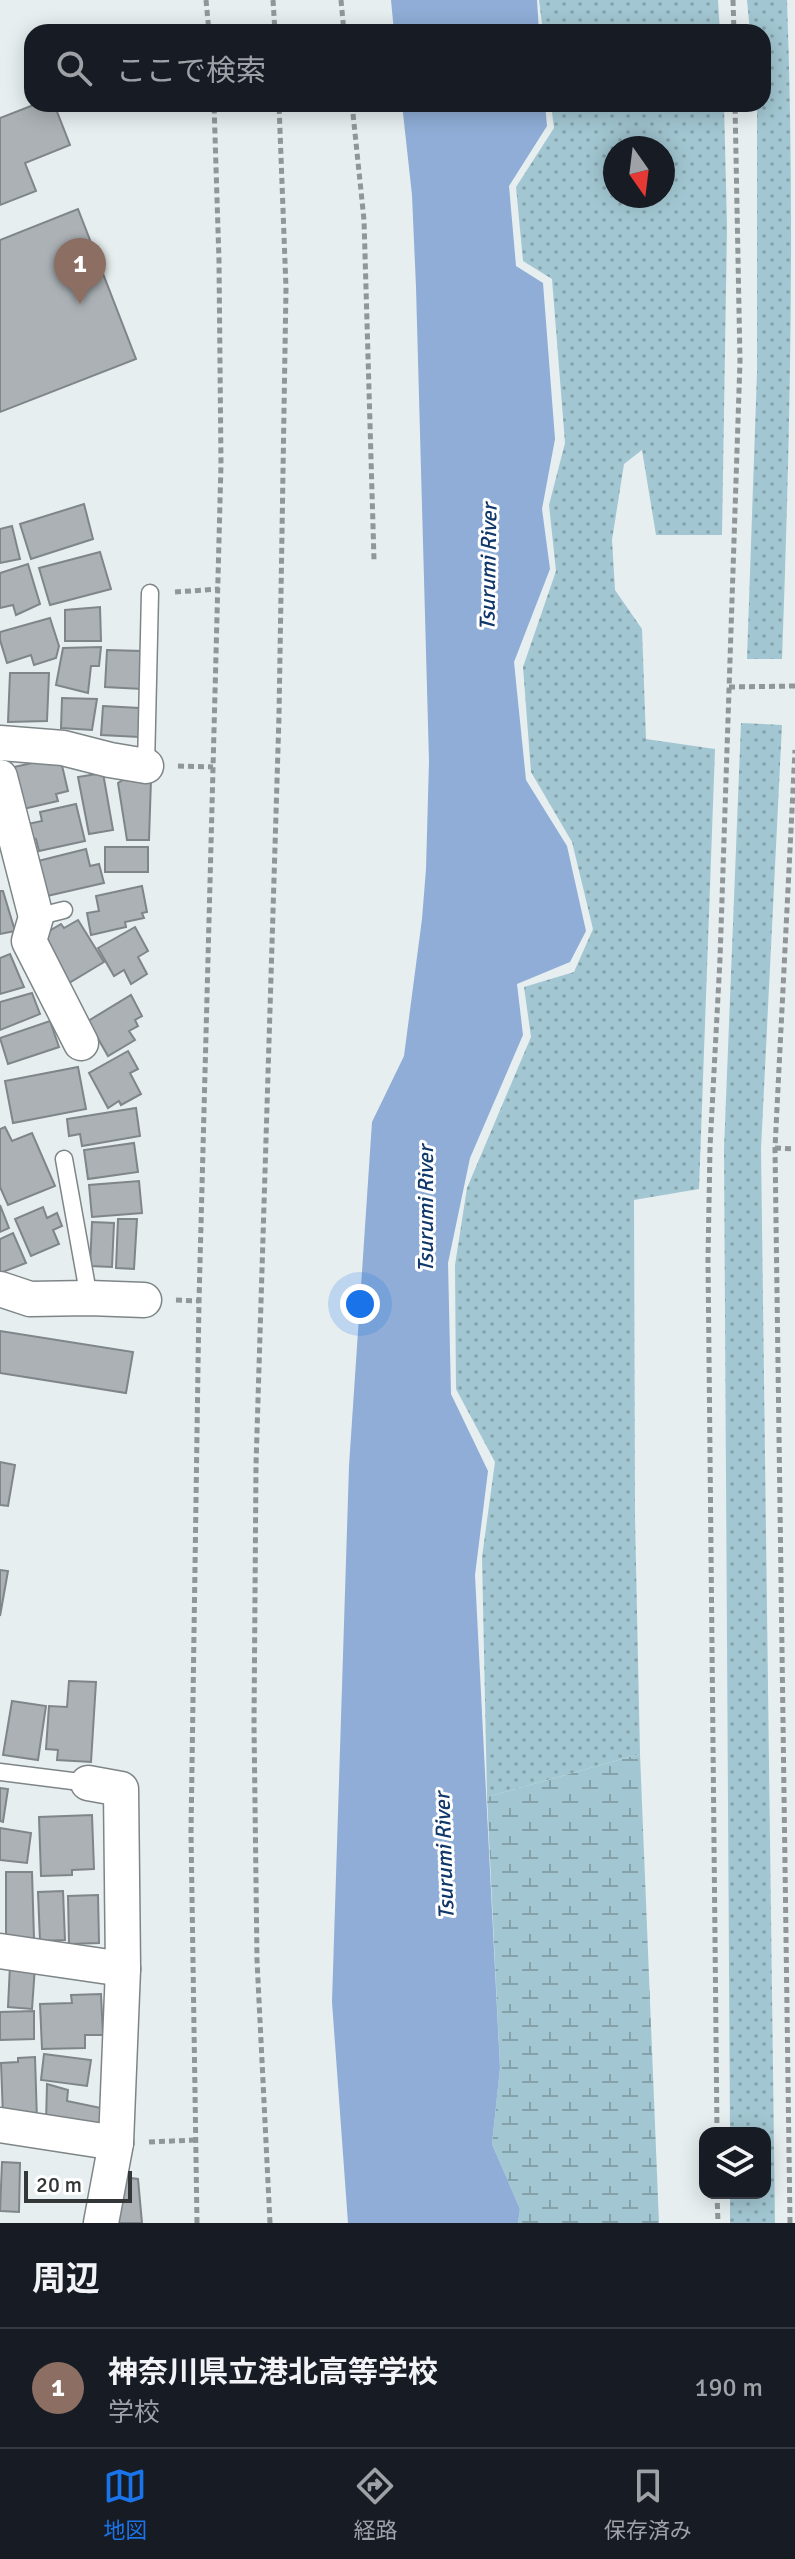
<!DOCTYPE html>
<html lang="ja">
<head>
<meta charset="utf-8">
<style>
	:root { --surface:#171b24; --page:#242831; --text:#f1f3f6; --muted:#9ea1a6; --line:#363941; --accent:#1a73e8 }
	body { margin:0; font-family:Signika,"Noto Sans JP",sans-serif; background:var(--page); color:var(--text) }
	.controls { position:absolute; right:24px; bottom:24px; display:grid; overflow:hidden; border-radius:16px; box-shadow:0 4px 20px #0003 }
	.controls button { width:72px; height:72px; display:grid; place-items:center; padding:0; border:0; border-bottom:2px solid var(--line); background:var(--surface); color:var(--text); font:40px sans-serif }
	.compass { position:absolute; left:603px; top:136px; width:72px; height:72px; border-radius:50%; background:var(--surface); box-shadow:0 4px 20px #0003; rotate:166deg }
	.scale { position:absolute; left:24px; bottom:20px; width:108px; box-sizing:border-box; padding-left:8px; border:4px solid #343738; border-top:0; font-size:22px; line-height:28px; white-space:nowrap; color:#343738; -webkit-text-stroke:6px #fff; paint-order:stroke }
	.you { position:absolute; left:360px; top:1304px; width:28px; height:28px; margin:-20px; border:6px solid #fff; border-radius:50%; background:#1a73e8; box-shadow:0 0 0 12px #1a73e833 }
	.badge { display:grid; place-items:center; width:52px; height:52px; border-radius:50%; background:var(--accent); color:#fff; font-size:26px; font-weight:700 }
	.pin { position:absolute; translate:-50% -66px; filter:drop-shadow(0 2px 4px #0008) }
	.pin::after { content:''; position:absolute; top:42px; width:28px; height:24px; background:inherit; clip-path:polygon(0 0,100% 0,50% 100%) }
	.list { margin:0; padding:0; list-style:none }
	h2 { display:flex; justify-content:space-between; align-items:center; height:104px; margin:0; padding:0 32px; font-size:34px }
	h2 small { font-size:26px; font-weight:400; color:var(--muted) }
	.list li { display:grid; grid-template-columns:52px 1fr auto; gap:24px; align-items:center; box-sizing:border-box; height:120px; padding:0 32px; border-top:2px solid var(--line) }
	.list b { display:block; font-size:30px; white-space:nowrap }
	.list p { margin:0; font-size:26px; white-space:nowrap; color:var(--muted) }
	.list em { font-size:26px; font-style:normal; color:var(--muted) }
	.icon { flex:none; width:44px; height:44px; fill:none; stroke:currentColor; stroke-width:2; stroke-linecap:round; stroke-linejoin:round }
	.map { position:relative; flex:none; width:795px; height:2223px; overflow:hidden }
	.search { position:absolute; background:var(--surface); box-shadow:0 4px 20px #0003; left:24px; right:24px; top:24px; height:88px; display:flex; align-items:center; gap:20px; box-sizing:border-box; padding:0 28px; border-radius:24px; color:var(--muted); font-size:30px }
	.sheet { height:224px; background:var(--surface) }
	nav { display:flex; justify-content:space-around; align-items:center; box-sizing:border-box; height:112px; border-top:2px solid var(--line); background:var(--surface); font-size:22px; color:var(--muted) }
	nav a { display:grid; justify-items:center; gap:4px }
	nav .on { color:var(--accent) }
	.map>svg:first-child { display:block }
	.grass { fill:url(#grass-dots); fill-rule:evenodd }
	.wetland { fill:url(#wetland-marsh) }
	.water { fill:#8fadd6 }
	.building { fill:#abb1b5; stroke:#7f8589; stroke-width:2 }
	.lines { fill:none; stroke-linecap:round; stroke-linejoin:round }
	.service-casing { stroke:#7e8587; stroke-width:19 }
	.minor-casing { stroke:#7e8587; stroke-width:37 }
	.path { stroke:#919698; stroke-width:5; stroke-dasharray:6 4; stroke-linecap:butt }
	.service { stroke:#fff; stroke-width:16 }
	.minor { stroke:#fff; stroke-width:34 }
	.labels { text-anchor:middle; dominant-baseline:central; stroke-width:6; stroke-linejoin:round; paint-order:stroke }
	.water-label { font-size:22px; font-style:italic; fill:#11386b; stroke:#fff }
</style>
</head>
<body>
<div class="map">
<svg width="795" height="2223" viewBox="0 0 795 2223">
	<defs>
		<pattern id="grass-dots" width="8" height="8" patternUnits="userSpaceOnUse" patternTransform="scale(2)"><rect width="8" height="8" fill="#a2c7d2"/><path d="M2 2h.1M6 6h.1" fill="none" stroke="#85a2ab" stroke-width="1.8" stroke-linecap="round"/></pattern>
		<pattern id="wetland-marsh" width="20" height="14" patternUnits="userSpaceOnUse" patternTransform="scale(2)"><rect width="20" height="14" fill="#a2c7d2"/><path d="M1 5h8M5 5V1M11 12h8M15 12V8" fill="none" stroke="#85a2ab"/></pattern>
	</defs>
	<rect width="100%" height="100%" fill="#e6eef0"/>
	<!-- grass -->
	<g class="grass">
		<path d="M 539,0 L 718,0 L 720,32 L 543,32 Z"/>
		<path d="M 747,0 L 787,0 C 795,220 790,440 782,659 L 747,659 L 757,372 L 757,104 L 763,104 L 763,32 L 750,32 Z"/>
		<path d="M 551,104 L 724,104 L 727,227 L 722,535 L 656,535 L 642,450 L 624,464 L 612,540 L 615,590 L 642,629 L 646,739 L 715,749 L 699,1189 L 634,1200 L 635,1517 L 640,1754 L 487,1797 L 482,1557 L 495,1462 L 456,1389 L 455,1265 L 467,1188 L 531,1037 L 524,987 L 574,972 L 593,929 L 572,842 L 531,772 L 523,667 L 556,571 L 549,505 L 565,443 L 552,279 L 523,261 L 516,187 L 554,128 ZM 615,148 L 663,148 L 663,196 L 615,196 Z"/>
		<path d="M 741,723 L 782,725 L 761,1149 L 775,2223 L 730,2223 L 730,2193 L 765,2193 L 765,2133 L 730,2133 L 724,1149 Z"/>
	</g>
	<!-- wetland -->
	<path class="wetland" d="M 640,1754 L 659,2223 L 518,2223 L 520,2209 L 492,2144 L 500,2068 L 487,1797 Z"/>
	<!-- water -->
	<g class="water">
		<path d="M 391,0 L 537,0 L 539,32 L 394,32 Z"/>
		<path d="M 402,104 L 545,104 L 547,126 L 509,186 L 516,266 L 543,283 L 555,439 L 542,509 L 550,569 L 514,662 L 526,780 L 567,846 L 586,931 L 570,962 L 517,984 L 523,1035 L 470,1158 L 448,1263 L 451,1394 L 488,1471 L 475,1575 L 500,2068 L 492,2144 L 520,2209 L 518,2223 L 348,2223 L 332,2002 L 349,1466 L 372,1122 L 404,1056 L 422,919 L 426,869 L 429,761 L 416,287 L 412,195 Z"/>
	</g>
	<!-- building -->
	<g class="building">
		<path d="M 36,104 L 54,104 L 70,145 L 25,163 L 36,191 L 0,205 L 0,118 Z"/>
		<path d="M 78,209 L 136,359 L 0,412 L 0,240 Z"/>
		<path d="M 84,504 L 93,539 L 31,559 L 20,524 Z"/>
		<path d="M 12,526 L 20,559 L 0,563 L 0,529 Z"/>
		<path d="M 100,552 L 111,589 L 50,605 L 39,568 Z"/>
		<path d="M 28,564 L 40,604 L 16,615 L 13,605 L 0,608 L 0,573 Z"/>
		<path d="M 100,607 L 101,641 L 65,641 L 65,610 Z"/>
		<path d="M 50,618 L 59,646 L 56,658 L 34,665 L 31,655 L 7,663 L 0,640 L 0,632 Z"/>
		<path d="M 101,647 L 99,666 L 91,666 L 88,693 L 56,685 L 63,648 Z"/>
		<path d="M 107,650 L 142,651 L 142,689 L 105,687 Z"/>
		<path d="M 10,673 L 49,673 L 47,721 L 8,722 Z"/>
		<path d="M 62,698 L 97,699 L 92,730 L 61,728 Z"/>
		<path d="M 103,706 L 139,708 L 139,737 L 101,735 Z"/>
		<path d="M 60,757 L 68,791 L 56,794 L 58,801 L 23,809 L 14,767 Z"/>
		<path d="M 103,773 L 113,830 L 89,834 L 78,777 Z"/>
		<path d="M 151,779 L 149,840 L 127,840 L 118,783 L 123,780 Z"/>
		<path d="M 76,804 L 85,841 L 39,851 L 36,839 L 27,842 L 23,825 L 42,821 L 40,812 Z"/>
		<rect x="105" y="847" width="43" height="25"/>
		<path d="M 86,849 L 90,866 L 99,864 L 104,883 L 47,896 L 38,861 Z"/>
		<path d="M 142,886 L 147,912 L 142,913 L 144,918 L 125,922 L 126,927 L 91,935 L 87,913 L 99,911 L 96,896 Z"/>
		<path d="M 0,891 L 3,891 L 15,931 L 0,934 Z"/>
		<path d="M 78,920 L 104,962 L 64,986 L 41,936 L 61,924 L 64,928 Z"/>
		<path d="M 135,927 L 148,951 L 138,957 L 147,974 L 131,984 L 124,970 L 114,976 L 98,948 Z"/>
		<path d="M 10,954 L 24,987 L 0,994 L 0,958 Z"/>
		<path d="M 32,993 L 40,1014 L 0,1030 L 0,1002 Z"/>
		<path d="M 131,995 L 142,1016 L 135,1020 L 138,1026 L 129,1031 L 135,1040 L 108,1056 L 88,1021 Z"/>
		<path d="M 50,1021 L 59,1047 L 8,1064 L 0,1038 Z"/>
		<path d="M 128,1051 L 138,1069 L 130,1073 L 141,1094 L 121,1105 L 119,1101 L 108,1108 L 89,1073 Z"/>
		<path d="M 78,1067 L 86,1109 L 13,1123 L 5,1081 Z"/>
		<path d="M 136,1108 L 140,1136 L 82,1146 L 80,1134 L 69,1136 L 67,1119 Z"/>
		<path d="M 5,1127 L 12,1141 L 32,1133 L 55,1186 L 8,1205 L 0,1187 L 0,1129 Z"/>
		<path d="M 134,1143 L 138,1172 L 88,1179 L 84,1150 Z"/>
		<path d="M 139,1181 L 142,1213 L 92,1217 L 89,1185 Z"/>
		<path d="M 0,1205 L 9,1228 L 0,1232 Z"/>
		<path d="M 43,1207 L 47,1218 L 57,1213 L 62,1226 L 53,1230 L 59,1244 L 31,1256 L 15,1219 Z"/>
		<path d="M 118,1219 L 137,1219 L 134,1269 L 116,1268 Z"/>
		<path d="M 92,1222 L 114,1223 L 112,1267 L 90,1266 Z"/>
		<path d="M 13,1233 L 26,1263 L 0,1273 L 0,1239 Z"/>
		<path d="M 0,1331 L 133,1352 L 126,1393 L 0,1373 Z"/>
		<path d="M 0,1462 L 15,1465 L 8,1506 L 0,1505 Z"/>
		<path d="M 0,1570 L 8,1571 L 0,1616 Z"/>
		<path d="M 69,1681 L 96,1682 L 91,1762 L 57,1760 L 58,1750 L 46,1749 L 49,1706 L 67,1707 Z"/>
		<path d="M 12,1701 L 46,1706 L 38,1760 L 3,1755 Z"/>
		<path d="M 0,1788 L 8,1789 L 3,1822 L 0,1821 Z"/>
		<path d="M 92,1815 L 94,1869 L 72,1870 L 72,1875 L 41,1876 L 39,1817 Z"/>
		<path d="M 0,1828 L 31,1833 L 27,1863 L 0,1860 Z"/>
		<path d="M 6,1872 L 32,1872 L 34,1939 L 6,1939 Z"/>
		<path d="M 63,1891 L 65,1940 L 40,1941 L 38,1892 Z"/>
		<path d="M 98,1895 L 99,1943 L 69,1944 L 68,1896 Z"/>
		<path d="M 10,1965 L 35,1966 L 32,2009 L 8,2007 Z"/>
		<path d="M 101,1994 L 103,2035 L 85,2035 L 85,2048 L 42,2049 L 40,2004 L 72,2003 L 71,1995 Z"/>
		<path d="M 34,2011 L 34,2039 L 0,2040 L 0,2012 Z"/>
		<path d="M 44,2054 L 91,2060 L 87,2086 L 41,2080 Z"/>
		<path d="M 35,2057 L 37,2120 L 3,2116 L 1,2063 L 18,2062 L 18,2058 Z"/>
		<path d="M 47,2084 L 68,2090 L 67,2101 L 101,2108 L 100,2122 L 89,2133 L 46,2123 Z"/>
		<path d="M 2,2162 L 20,2163 L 19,2212 L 0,2211 Z"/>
		<path d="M 122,2177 L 138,2179 L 142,2223 L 115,2223 Z"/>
	</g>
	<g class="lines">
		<defs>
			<g id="service">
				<path d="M 146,766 L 150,593"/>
				<path d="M 36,917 L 64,910"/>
				<path d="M 64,1159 L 89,1298"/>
				<path d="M 0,1772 L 88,1783"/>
			</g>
			<g id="minor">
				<path d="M 0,743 L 63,748 L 110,760 L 146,766"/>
				<path d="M 0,777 L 36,917 L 29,941 L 81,1043"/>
				<path d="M 0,1289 L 30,1299 L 89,1298 L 144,1300"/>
				<path d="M 88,1783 L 121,1789 L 123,1969 L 116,2143 L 101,2223"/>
				<path d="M 0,1951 L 123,1969"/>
				<path d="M 0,2125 L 116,2143"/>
			</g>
		</defs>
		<!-- service casing -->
		<use href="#service" class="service-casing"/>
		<!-- minor casing -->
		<use href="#minor" class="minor-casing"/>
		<!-- path -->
		<g class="path">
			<path d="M 206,0 L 209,32"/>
			<path d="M 273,0 L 275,32"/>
			<path d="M 341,0 L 344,32"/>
			<path d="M 733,0 L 734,32"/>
			<path d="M 352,104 L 364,220 L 374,560"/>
			<path d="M 175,592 L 219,589"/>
			<path d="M 729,687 L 795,686"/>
			<path d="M 178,766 L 213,767"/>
			<path d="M 775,1148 L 795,1149"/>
			<path d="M 176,1300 L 199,1301"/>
			<path d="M 717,2133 L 708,1259 L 710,1147 L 720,959 L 740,361 L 735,104"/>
			<path d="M 149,2142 L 195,2140"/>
			<path d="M 717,2193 L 718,2223"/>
			<path d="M 197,2223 L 191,1832 L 199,1301 L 221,464 L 219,261 L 214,104"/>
			<path d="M 270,2223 L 257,1960 L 254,1725 L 256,1465 L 279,716 L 286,288 L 279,104"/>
			<path d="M 790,2223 L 775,1148 L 795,750"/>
		</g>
		<!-- service -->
		<use href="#service" class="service"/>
		<!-- minor -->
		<use href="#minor" class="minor"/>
	</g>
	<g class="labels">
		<!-- water labels -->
		<g class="water-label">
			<text transform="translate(488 567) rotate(-89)">Tsurumi River</text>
			<text transform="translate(425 1209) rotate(-90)">Tsurumi River</text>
			<text transform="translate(444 1856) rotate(-92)">Tsurumi River</text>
		</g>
	</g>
</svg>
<div class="controls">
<button><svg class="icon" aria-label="layers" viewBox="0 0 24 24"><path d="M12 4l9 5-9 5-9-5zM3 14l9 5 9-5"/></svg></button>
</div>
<svg class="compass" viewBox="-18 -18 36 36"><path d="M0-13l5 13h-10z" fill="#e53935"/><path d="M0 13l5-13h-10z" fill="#9ea1a6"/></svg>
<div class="scale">20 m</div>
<div class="you"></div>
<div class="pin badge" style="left:80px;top:304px;background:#8d6e63">1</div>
<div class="search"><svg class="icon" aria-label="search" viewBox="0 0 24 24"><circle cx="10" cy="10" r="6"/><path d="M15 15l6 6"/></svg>ここで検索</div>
</div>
<section class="sheet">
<h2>周辺<small></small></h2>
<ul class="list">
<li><span class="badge" style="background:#8d6e63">1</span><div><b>神奈川県立港北高等学校</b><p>学校</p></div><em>190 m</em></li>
</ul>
</section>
<nav>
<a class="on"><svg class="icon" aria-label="map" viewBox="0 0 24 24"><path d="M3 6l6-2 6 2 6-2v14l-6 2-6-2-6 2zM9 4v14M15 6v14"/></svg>地図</a>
<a><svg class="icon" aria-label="directions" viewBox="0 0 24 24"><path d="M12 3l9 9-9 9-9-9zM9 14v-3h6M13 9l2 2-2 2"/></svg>経路</a>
<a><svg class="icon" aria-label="saved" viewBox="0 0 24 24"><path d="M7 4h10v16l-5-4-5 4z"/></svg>保存済み</a>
</nav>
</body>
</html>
